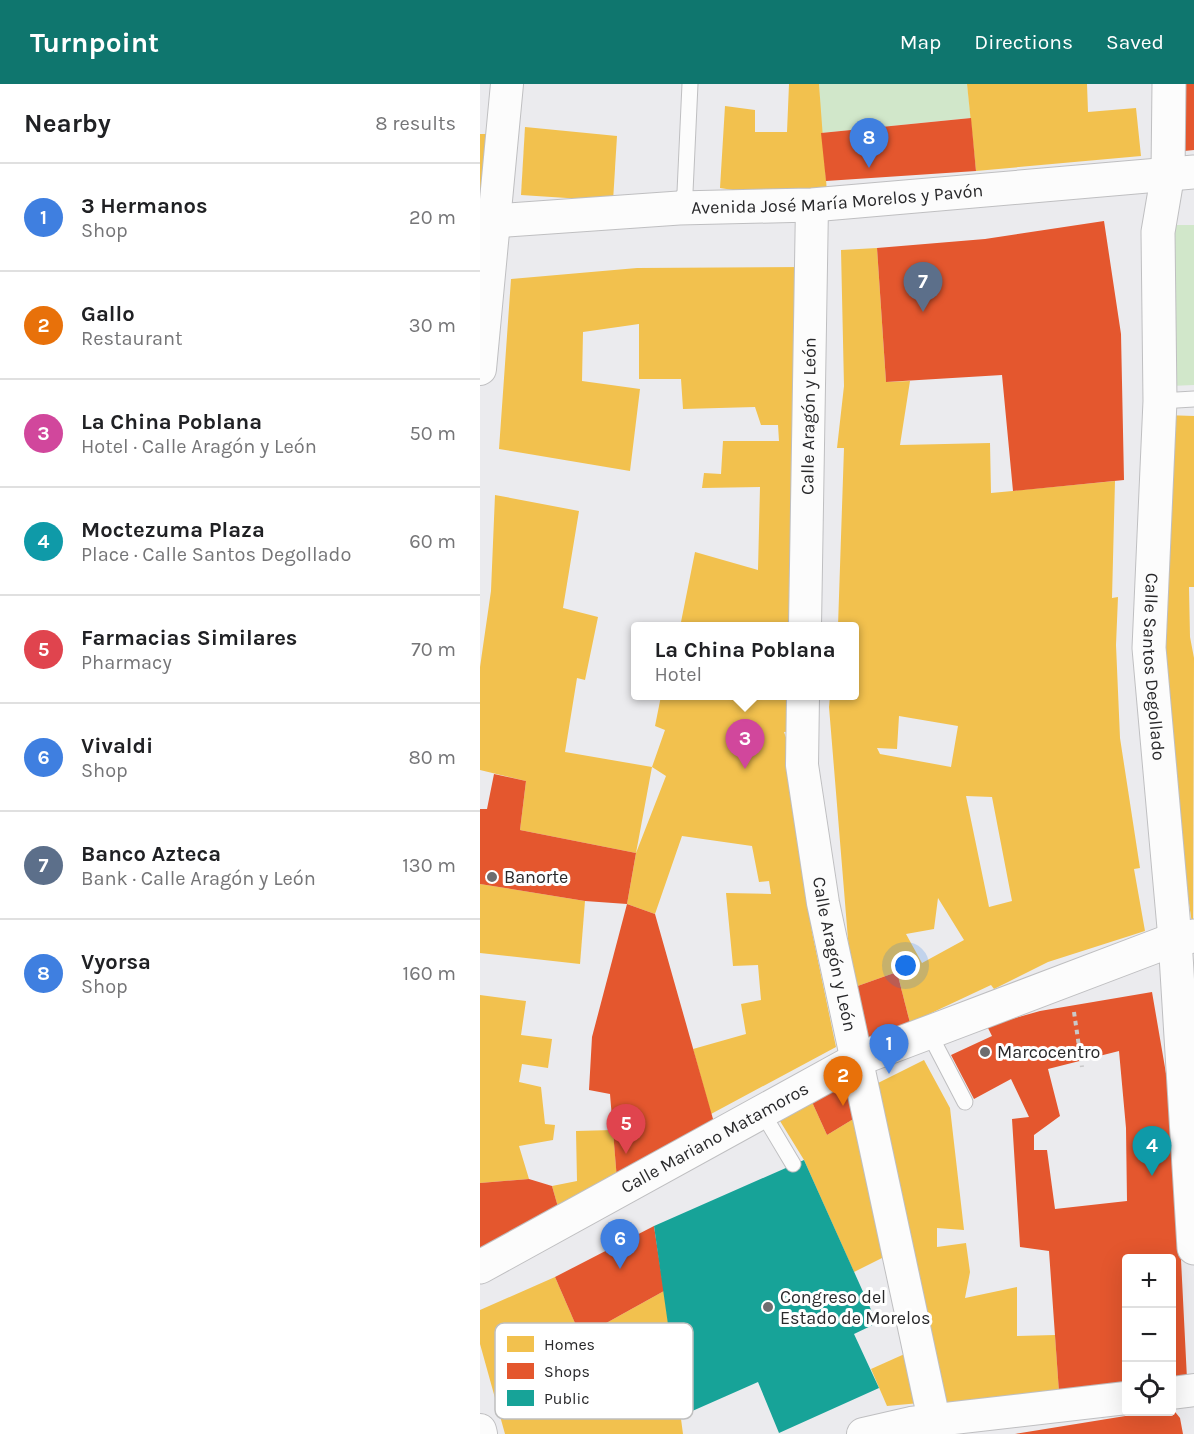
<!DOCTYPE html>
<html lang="en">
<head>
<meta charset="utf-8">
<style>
	:root { --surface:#fff; --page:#f6f6f6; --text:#202124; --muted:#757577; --line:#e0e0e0; --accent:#0f766e }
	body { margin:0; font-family:Karla,sans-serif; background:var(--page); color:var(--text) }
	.controls { position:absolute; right:18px; bottom:18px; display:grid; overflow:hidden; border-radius:6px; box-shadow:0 6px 24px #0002 }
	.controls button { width:54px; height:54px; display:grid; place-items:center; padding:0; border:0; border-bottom:2px solid var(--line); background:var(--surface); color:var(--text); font:30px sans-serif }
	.you { position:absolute; left:426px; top:882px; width:21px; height:21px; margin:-15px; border:4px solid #fff; border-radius:50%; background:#1a73e8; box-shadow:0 0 0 9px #1a73e833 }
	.badge { display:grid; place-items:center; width:39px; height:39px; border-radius:50%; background:var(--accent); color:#fff; font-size:20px; font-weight:700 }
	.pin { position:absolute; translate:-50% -50px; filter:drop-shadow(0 2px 3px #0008) }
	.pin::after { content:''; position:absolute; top:32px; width:21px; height:18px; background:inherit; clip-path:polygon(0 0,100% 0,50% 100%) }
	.popup { position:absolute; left:151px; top:538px; width:228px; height:78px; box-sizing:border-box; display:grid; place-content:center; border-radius:6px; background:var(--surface); filter:drop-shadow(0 2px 4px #0005); font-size:20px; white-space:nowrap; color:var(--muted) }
	.popup b { font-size:22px; color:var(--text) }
	.popup::after { content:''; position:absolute; left:50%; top:100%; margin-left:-12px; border:12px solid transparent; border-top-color:var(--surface) }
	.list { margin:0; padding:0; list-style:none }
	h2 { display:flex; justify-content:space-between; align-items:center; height:78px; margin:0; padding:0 24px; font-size:26px }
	h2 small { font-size:20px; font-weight:400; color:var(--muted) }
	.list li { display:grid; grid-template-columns:39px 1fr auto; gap:18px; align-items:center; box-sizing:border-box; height:108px; padding:0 24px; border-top:2px solid var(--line) }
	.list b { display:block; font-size:22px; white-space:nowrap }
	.list p { margin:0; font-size:20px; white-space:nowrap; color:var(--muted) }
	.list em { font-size:20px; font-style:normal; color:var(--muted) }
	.icon { flex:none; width:33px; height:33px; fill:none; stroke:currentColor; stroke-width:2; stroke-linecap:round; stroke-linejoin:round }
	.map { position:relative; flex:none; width:714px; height:1350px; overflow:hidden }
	header { display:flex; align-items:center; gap:36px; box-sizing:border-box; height:84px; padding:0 30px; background:var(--accent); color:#fff }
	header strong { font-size:28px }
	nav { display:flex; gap:33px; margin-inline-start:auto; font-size:21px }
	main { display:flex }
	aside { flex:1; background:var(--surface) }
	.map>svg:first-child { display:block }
	.green { fill:#d1e7ca }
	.homes { fill:#f2c14e; fill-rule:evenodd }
	.shops { fill:#e4572e; fill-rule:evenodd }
	.public { fill:#17a398 }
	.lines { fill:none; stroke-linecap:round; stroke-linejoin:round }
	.service-casing { stroke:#bfbfc1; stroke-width:17 }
	.minor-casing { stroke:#bfbfc1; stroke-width:34 }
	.tertiary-casing { stroke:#bfbfc1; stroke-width:35 }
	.primary-casing { stroke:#bfbfc1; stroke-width:35 }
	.path { stroke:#c9c9ca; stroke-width:4; stroke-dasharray:4.5 4.5; stroke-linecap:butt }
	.service { stroke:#fcfcfc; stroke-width:15 }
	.minor { stroke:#fcfcfc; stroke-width:32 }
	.tertiary { stroke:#fcfcfc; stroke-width:33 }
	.primary { stroke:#fcfcfc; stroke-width:33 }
	.poi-dot { fill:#6d6d6f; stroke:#fff; stroke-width:2 }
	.labels { text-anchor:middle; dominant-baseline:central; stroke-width:6; stroke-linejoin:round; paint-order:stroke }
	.street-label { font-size:18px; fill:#29292b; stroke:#fff }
	.poi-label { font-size:18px; fill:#29292b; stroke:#fff; text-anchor:start }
	.key { fill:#fff; stroke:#bfbfbf; stroke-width:1.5 }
	.key-label { font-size:16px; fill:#29292b }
</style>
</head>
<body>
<header>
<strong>Turnpoint</strong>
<nav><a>Map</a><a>Directions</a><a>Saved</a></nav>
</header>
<main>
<aside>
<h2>Nearby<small>8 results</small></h2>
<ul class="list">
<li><span class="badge" style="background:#3f7fe0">1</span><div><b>3 Hermanos</b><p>Shop</p></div><em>20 m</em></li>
<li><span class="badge" style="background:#e8710a">2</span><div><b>Gallo</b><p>Restaurant</p></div><em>30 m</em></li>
<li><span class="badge" style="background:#d1479c">3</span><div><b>La China Poblana</b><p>Hotel · Calle Aragón y León</p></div><em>50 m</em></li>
<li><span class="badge" style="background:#0f9aa8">4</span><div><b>Moctezuma Plaza</b><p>Place · Calle Santos Degollado</p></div><em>60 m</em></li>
<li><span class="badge" style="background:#e0444e">5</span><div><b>Farmacias Similares</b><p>Pharmacy</p></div><em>70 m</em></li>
<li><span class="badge" style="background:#3f7fe0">6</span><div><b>Vivaldi</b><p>Shop</p></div><em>80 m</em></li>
<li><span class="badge" style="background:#5c6f8a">7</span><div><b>Banco Azteca</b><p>Bank · Calle Aragón y León</p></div><em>130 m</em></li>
<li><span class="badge" style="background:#3f7fe0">8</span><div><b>Vyorsa</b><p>Shop</p></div><em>160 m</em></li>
</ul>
</aside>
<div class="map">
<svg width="714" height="1350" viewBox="0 0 714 1350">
	<rect width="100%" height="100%" fill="#ebebee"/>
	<!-- green -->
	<g class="green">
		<path d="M 339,0 L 487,0 L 491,34 L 341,49 Z"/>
		<path d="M 687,141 L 714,141 L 714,301 L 690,302 Z"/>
	</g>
	<!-- homes -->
	<g class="homes">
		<path d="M 309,0 L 339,0 L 347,109 L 273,109 L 240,104 L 245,22 L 275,26 L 275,48 L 307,48 Z"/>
		<path d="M 487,0 L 607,0 L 608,28 L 656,24 L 661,72 L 496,87 Z"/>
		<path d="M 45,43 L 137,52 L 133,117 L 41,111 Z"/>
		<path d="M 0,50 L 6,50 L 4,120 L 0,121 Z"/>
		<path d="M 397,164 L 406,298 L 430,297 L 420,361 L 510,359 L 511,409 L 635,397 L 632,514 L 638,513 L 636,561 L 640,654 L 660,784 L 654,785 L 665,847 L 568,878 L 514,905 L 511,901 L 430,939 L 417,888 L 372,904 L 349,623 L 350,612 L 375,612 L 375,543 L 358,542 L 364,364 L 357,364 L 364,302 L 361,166 ZM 419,632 L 478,642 L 471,683 L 400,670 L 397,664 L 417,665 ZM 486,712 L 512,713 L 532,817 L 509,823 ZM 458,814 L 484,856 L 442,879 L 426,850 L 454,845 Z"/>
		<path d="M 326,183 L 321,542 L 220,542 L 201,538 L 215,468 L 278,486 L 280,403 L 222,404 L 224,389 L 241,390 L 243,357 L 299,357 L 298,341 L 281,341 L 275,323 L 203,325 L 201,295 L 159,295 L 159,240 L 103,248 L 102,297 L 160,305 L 150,387 L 19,365 L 31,195 L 157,184 Z"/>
		<path d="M 684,331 L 714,332 L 714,503 L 709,503 L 710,553 L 714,574 L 713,846 L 679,620 Z"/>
		<path d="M 15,411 L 99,427 L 83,524 L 118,533 L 105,596 L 97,594 L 85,668 L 172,683 L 185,646 L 175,642 L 181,612 L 321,612 L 321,647 L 304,648 L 319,690 L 326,794 L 332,848 L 356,963 L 231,1030 L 213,965 L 266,950 L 261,920 L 281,916 L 278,881 L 253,882 L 246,809 L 291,810 L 289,797 L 279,798 L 272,762 L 202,752 L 175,830 L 147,820 L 156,769 L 186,692 L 172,683 L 156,769 L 40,746 L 46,697 L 0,686 L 0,583 L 11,507 Z"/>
		<path d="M 0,800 L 105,817 L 100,880 L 0,869 Z"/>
		<path d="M 0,911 L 46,917 L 41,951 L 72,955 L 68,984 L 42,980 L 39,998 L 61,1003 L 65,1040 L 75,1041 L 73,1056 L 39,1062 L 49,1095 L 0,1099 Z"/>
		<path d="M 444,976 L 470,1024 L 484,1146 L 457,1144 L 457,1163 L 486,1159 L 490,1188 L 485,1214 L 537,1203 L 537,1252 L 575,1251 L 579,1308 L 461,1320 L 392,1002 Z"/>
		<path d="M 332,1018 L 347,1051 L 375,1034 L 406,1172 L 374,1188 L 324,1076 L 300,1037 Z"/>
		<path d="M 133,1046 L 137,1096 L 80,1130 L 72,1102 L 97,1097 L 96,1047 Z"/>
		<path d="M 75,1193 L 101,1253 L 184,1207 L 203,1350 L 25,1350 L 0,1260 L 0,1226 Z"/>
		<path d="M 429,1268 L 440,1319 L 407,1322 L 391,1285 Z"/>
	</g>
	<!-- shops -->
	<g class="shops">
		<path d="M 704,0 L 714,0 L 714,66 L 704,67 Z"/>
		<path d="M 491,34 L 496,87 L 346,97 L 341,49 Z"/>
		<path d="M 624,137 L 641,250 L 644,396 L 533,407 L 522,291 L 406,298 L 397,164 L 505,155 Z"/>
		<path d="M 14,690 L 46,697 L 40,746 L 156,769 L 147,820 L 105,817 L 0,800 L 0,725 L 7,725 Z"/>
		<path d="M 147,820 L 175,830 L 235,1042 L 137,1096 L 130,1010 L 109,1006 L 112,953 Z"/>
		<path d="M 417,888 L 430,939 L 381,958 L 372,904 Z"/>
		<path d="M 672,908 L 694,1036 L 707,1295 L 692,1297 L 692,1174 L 646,1174 L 646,1301 L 579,1308 L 569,1167 L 540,1163 L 532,1035 L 549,1033 L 531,995 L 494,1015 L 471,971 L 512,952 L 507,942 L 560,927 ZM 639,967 L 646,1044 L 647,1117 L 575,1125 L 567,1066 L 554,1066 L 554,1051 L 580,1032 L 568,985 Z"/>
		<path d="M 365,998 L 375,1034 L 347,1051 L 332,1018 Z"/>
		<path d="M 49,1095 L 72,1102 L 80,1130 L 0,1164 L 0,1099 Z"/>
		<path d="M 174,1142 L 184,1207 L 101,1253 L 75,1193 Z"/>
		<path d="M 692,1324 L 700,1334 L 703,1350 L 535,1350 L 670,1328 L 692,1328 Z"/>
	</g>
	<!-- public -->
	<path class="public" d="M 324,1076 L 397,1239 L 374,1250 L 399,1304 L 299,1349 L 278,1298 L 201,1332 L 174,1142 Z"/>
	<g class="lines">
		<defs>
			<g id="service">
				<path d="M 199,124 L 205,108 L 210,0"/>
				<path d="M 680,317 L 714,315"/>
				<path d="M 449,949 L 485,1018"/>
				<path d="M 282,1028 L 313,1080"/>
			</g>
			<g id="minor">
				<path d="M 0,285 L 27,0"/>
				<path id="s1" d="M 325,542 L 332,121"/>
				<path id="s2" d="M 323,612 L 322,681 L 343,819 L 454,1336"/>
				<path d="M 692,1309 L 714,1306"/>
				<path d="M 0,1346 L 1,1350"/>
				<path d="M 383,1350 L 431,1339 L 646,1314"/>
			</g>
			<g id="tertiary">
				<path id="s3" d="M 689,0 L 688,89 L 678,148 L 680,317 L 669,564 L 695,855 L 714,1164"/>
				<path id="s4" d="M 0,1183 L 376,976 L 695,855 L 714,852"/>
			</g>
			<g id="primary">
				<path id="s5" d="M 0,138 L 199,124 L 332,121 L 714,88"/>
			</g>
		</defs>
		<!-- service casing -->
		<use href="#service" class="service-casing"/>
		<!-- minor casing -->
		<use href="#minor" class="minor-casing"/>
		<!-- tertiary casing -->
		<use href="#tertiary" class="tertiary-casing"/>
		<!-- primary casing -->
		<use href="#primary" class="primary-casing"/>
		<!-- path -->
		<path class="path" d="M 594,928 L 602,983"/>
		<!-- service -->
		<use href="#service" class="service"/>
		<!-- minor -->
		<use href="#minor" class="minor"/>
		<!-- tertiary -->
		<use href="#tertiary" class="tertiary"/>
		<!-- primary -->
		<use href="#primary" class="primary"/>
	</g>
	<!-- markers -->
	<g class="poi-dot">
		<circle cx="12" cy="793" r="6"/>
		<circle cx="505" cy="968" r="6"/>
		<circle cx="288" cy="1223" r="6"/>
	</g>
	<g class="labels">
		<!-- street labels -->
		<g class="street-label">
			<text stroke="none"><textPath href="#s5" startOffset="358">Avenida José María Morelos y Pavón</textPath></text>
			<text stroke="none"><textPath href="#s1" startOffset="210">Calle Aragón y León</textPath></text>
			<text stroke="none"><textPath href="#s3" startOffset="584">Calle Santos Degollado</textPath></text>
			<text stroke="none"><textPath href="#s2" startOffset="261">Calle Aragón y León</textPath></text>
			<text stroke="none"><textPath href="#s4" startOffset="268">Calle Mariano Matamoros</textPath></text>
		</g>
		<!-- poi labels -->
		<g class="poi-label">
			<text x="24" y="793">Banorte</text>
			<text x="517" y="968">Marcocentro</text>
			<text x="300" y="1213">Congreso del<tspan x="300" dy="21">Estado de Morelos</tspan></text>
		</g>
	</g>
	<!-- legend -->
	<rect x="15" y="1239" width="198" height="96" rx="9" class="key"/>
	<rect x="27" y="1252" width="27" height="16" fill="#f2c14e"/>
	<rect x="27" y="1279" width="27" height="16" fill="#e4572e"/>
	<rect x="27" y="1306" width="27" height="16" fill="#17a398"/>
	<g class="key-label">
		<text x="64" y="1266">Homes</text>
		<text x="64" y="1293">Shops</text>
		<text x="64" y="1320">Public</text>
	</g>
</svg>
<div class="controls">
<button>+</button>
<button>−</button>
<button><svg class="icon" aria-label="locate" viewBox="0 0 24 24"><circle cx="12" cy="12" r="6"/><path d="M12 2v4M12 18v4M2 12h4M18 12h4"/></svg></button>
</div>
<div class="you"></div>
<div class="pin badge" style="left:409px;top:990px;background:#3f7fe0">1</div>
<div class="pin badge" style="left:363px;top:1022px;background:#e8710a">2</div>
<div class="pin badge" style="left:265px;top:685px;background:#d1479c">3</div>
<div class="popup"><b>La China Poblana</b>Hotel</div>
<div class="pin badge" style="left:672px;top:1092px;background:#0f9aa8">4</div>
<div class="pin badge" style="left:146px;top:1070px;background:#e0444e">5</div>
<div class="pin badge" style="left:140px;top:1185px;background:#3f7fe0">6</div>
<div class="pin badge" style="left:443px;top:228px;background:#5c6f8a">7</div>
<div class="pin badge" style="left:389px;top:84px;background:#3f7fe0">8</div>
</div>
</main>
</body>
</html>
